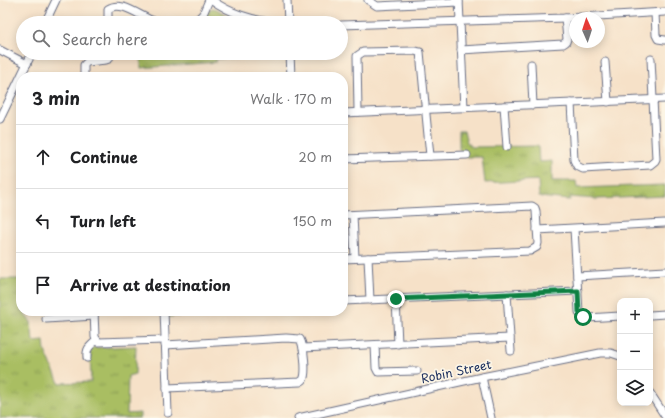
<!DOCTYPE html>
<html lang="en">
<head>
<meta charset="utf-8">
<style>
	:root { --surface:#fff; --page:#f6f6f6; --text:#202124; --muted:#757577; --line:#e0e0e0 }
	body { margin:0; font-family:"Playpen Sans",sans-serif; background:var(--page); color:var(--text) }
	.controls { position:absolute; right:12px; bottom:12px; display:grid; overflow:hidden; border-radius:8px; box-shadow:0 2px 10px #0003 }
	.controls button { width:36px; height:36px; display:grid; place-items:center; padding:0; border:0; border-bottom:1px solid var(--line); background:var(--surface); color:var(--text); font:20px sans-serif }
	.compass { position:absolute; left:569px; top:12px; width:36px; height:36px; border-radius:50%; background:var(--surface); box-shadow:0 2px 10px #0003; rotate:357deg }
	.stop { position:absolute; width:12px; height:12px; margin:-9px; border:3px solid #0b8043; border-radius:50%; background:#fff }
	.stop.end { background:#0b8043; border-color:#fff; box-shadow:0 1px 4px #0008 }
	.list { margin:0; padding:0; list-style:none }
	h2 { display:flex; justify-content:space-between; align-items:center; height:52px; margin:0; padding:0 16px; font-size:17px }
	h2 small { font-size:13px; font-weight:400; color:var(--muted) }
	.list li { display:grid; grid-template-columns:26px 1fr auto; gap:12px; align-items:center; box-sizing:border-box; height:64px; padding:0 16px; border-top:1px solid var(--line) }
	.list b { display:block; font-size:15px; white-space:nowrap }
	.list em { font-size:13px; font-style:normal; color:var(--muted) }
	.icon { flex:none; width:22px; height:22px; fill:none; stroke:currentColor; stroke-width:2; stroke-linecap:round; stroke-linejoin:round }
	.map { position:relative; flex:none; width:665px; height:418px; overflow:hidden }
	.search { position:absolute; background:var(--surface); box-shadow:0 2px 10px #0003; left:16px; top:16px; width:332px; height:44px; display:flex; align-items:center; gap:10px; box-sizing:border-box; padding:0 14px; border-radius:22px; color:var(--muted); font-size:15px }
	.panel { position:absolute; background:var(--surface); box-shadow:0 2px 10px #0003; left:16px; top:72px; width:332px; height:244px; border-radius:16px }
	.map>svg:first-child { display:block }
	.park { fill:url(#park-tufts); stroke:#627660 }
	.lines { fill:none; stroke-linecap:round; stroke-linejoin:round }
	.minor-casing { stroke:#686d83; stroke-width:9 }
	.minor { stroke:#fff; stroke-width:7 }
	.route { stroke:#0b8043; stroke-width:5 }
	.labels { text-anchor:middle; dominant-baseline:central; stroke-width:3.5; stroke-linejoin:round; paint-order:stroke }
	.street-label { font-size:12px; fill:#1b2f5e; stroke:#fcf5e5 }
</style>
</head>
<body>
<div class="map">
<svg width="665" height="418" viewBox="0 0 665 418">
	<defs>
		<pattern id="park-tufts" width="24" height="20" patternUnits="userSpaceOnUse"><rect width="24" height="20" fill="#a9be62"/><path d="M3 7l-1-3M5 7V3M7 7l1-3M15 17l-1-3M17 17v-4M19 17l1-3" fill="none" stroke="#899b54"/></pattern>
	</defs>
	<rect width="100%" height="100%" fill="#fcf5e5"/>
	<filter id="ink" filterUnits="userSpaceOnUse"><feTurbulence type="fractalNoise" baseFrequency=".025" numOctaves="2"/><feDisplacementMap in="SourceGraphic" scale="8" xChannelSelector="R" yChannelSelector="G"/><feConvolveMatrix kernelMatrix="1 2 1 2 8 2 1 2 1" color-interpolation-filters="sRGB"/></filter>
	<filter id="wash" filterUnits="userSpaceOnUse"><feTurbulence type="fractalNoise" baseFrequency=".012" numOctaves="4" result="noise"/><feDisplacementMap in="SourceGraphic" scale="16" xChannelSelector="R" yChannelSelector="G"/><feGaussianBlur stdDeviation="0.9" result="paint"/><feColorMatrix in="noise" values="0 0 0 0 0 0 0 0 0 0 0 0 0 0 0 0 0 1.4 0 .05"/><feComposite in="paint" operator="in"/></filter>
	<g filter="url(#wash)">
		<rect width="100%" height="100%" fill="#f6e1c8"/>
		<!-- park -->
		<g class="park">
			<path d="M 212,8 C 217,8 219,11 223,13 C 231,19 241,21 250,23 L 195,23 C 207,21 204,13 212,8 Z"/>
			<path d="M 141,53 L 246,53 L 245,57 L 216,59 L 216,62 L 141,68 Z"/>
			<path d="M 459,131 L 464,131 L 467,142 L 471,147 L 538,146 L 539,162 L 552,161 L 552,181 L 576,181 L 577,188 L 665,185 L 665,196 L 596,199 L 570,197 L 570,200 L 539,197 L 538,180 L 485,183 L 482,157 L 467,157 L 459,149 Z"/>
			<path d="M 0,279 L 21,279 L 21,311 L 25,311 L 25,315 L 31,322 L 33,342 L 44,341 L 45,351 L 59,383 L 91,382 L 90,351 L 91,348 L 136,346 L 135,374 L 128,376 L 127,414 L 140,413 L 140,418 L 0,418 Z"/>
			<path d="M 167,311 L 201,311 L 201,315 L 167,317 Z"/>
		</g>
	</g>
	<g filter="url(#ink)">
		<g class="lines">
			<defs>
				<g id="minor">
					<path d="M 212,0 C 231,14 251,19 274,23"/>
					<path d="M 287,0 L 288,23"/>
					<path d="M 368,0 L 377,6 L 459,2"/>
					<path d="M 459,0 L 464,108"/>
					<path d="M 655,13 L 656,35 L 658,39 L 665,40"/>
					<path d="M 45,23 L 56,0"/>
					<path d="M 108,23 L 108,9 C 121,0 138,15 151,20 C 162,24 184,21 197,20 L 203,14 L 209,0"/>
					<path d="M 341,25 L 565,18 L 665,12"/>
					<path d="M 0,50 L 27,64"/>
					<path d="M 461,50 L 563,44 L 566,42 L 567,39 L 565,18"/>
					<path d="M 290,53 L 291,77"/>
					<path d="M 605,62 L 608,102"/>
					<path d="M 531,64 L 533,105"/>
					<path d="M 84,77 L 84,65 L 87,62 L 106,60 L 109,59 L 110,53"/>
					<path d="M 571,103 L 574,160 L 577,166 L 583,169 L 650,165 L 655,161 L 656,159 L 651,59"/>
					<path d="M 504,106 L 507,147"/>
					<path d="M 358,112 L 357,56 L 363,52 L 414,51 L 420,52 L 430,156"/>
					<path d="M 343,113 L 665,99"/>
					<path d="M 0,119 L 32,53"/>
					<path d="M 343,159 L 467,155"/>
					<path d="M 343,215 L 532,206 L 535,208 L 536,211 L 538,243 L 537,247 L 530,251 L 343,259"/>
					<path d="M 353,215 L 355,258"/>
					<path d="M 574,229 L 579,312 C 580,316 582,317 587,318 L 620,316"/>
					<path d="M 537,230 L 665,223"/>
					<path d="M 368,258 L 370,300"/>
					<path d="M 577,276 L 665,271"/>
					<path d="M 507,294 L 511,351"/>
					<path d="M 396,299 L 398,344"/>
					<path d="M 343,301 L 578,291"/>
					<path d="M 94,311 L 95,337 L 98,342 L 165,340"/>
					<path d="M 164,311 L 168,413"/>
					<path d="M 650,315 L 665,314"/>
					<path d="M 46,319 L 94,316"/>
					<path d="M 165,345 L 286,338 L 300,339 C 304,346 307,373 303,380 L 300,382 L 167,388"/>
					<path d="M 375,345 L 376,368 L 378,372 L 417,371"/>
					<path d="M 303,348 L 510,338"/>
					<path d="M 87,358 C 86,348 90,346 97,340"/>
					<path d="M 482,377 L 491,418"/>
					<path d="M 650,393 L 665,416"/>
					<path d="M 298,418 L 482,377 L 600,353 L 611,353 L 620,356"/>
				</g>
			</defs>
			<!-- minor casing -->
			<use href="#minor" class="minor-casing"/>
			<!-- minor -->
			<use href="#minor" class="minor"/>
		</g>
	</g>
	<g class="lines" filter="url(#ink)">
		<!-- route -->
		<path class="route" d="M 396,299 L 578,291 L 579,312 L 583,317"/>
	</g>
	<g class="labels">
		<!-- street labels -->
		<g class="street-label">
			<text transform="translate(456 371) rotate(-12)">Robin Street</text>
		</g>
	</g>
</svg>
<div class="controls">
<button>+</button>
<button>−</button>
<button><svg class="icon" aria-label="layers" viewBox="0 0 24 24"><path d="M12 4l9 5-9 5-9-5zM3 14l9 5 9-5"/></svg></button>
</div>
<svg class="compass" viewBox="-18 -18 36 36"><path d="M0-13l5 13h-10z" fill="#e53935"/><path d="M0 13l5-13h-10z" fill="#757577"/></svg>
<div class="stop" style="left:583px;top:317px"></div>
<div class="stop end" style="left:396px;top:299px"></div>
<div class="search"><svg class="icon" aria-label="search" viewBox="0 0 24 24"><circle cx="10" cy="10" r="6"/><path d="M15 15l6 6"/></svg>Search here</div>
<section class="panel">
<h2>3 min<small>Walk · 170 m</small></h2>
<ul class="list">
<li><svg class="icon" aria-label="ahead" viewBox="0 0 24 24"><path d="M12 20V5M6 11l6-6 6 6"/></svg><div><b>Continue</b></div><em>20 m</em></li>
<li><svg class="icon" aria-label="left" viewBox="0 0 24 24"><path d="M17 20v-9H6M10 6l-5 5 5 5"/></svg><div><b>Turn left</b></div><em>150 m</em></li>
<li><svg class="icon" aria-label="arrive" viewBox="0 0 24 24"><path d="M6 21V4h12l-3 4 3 4H6"/></svg><div><b>Arrive at destination</b></div></li>
</ul>
</section>
</div>
</body>
</html>
